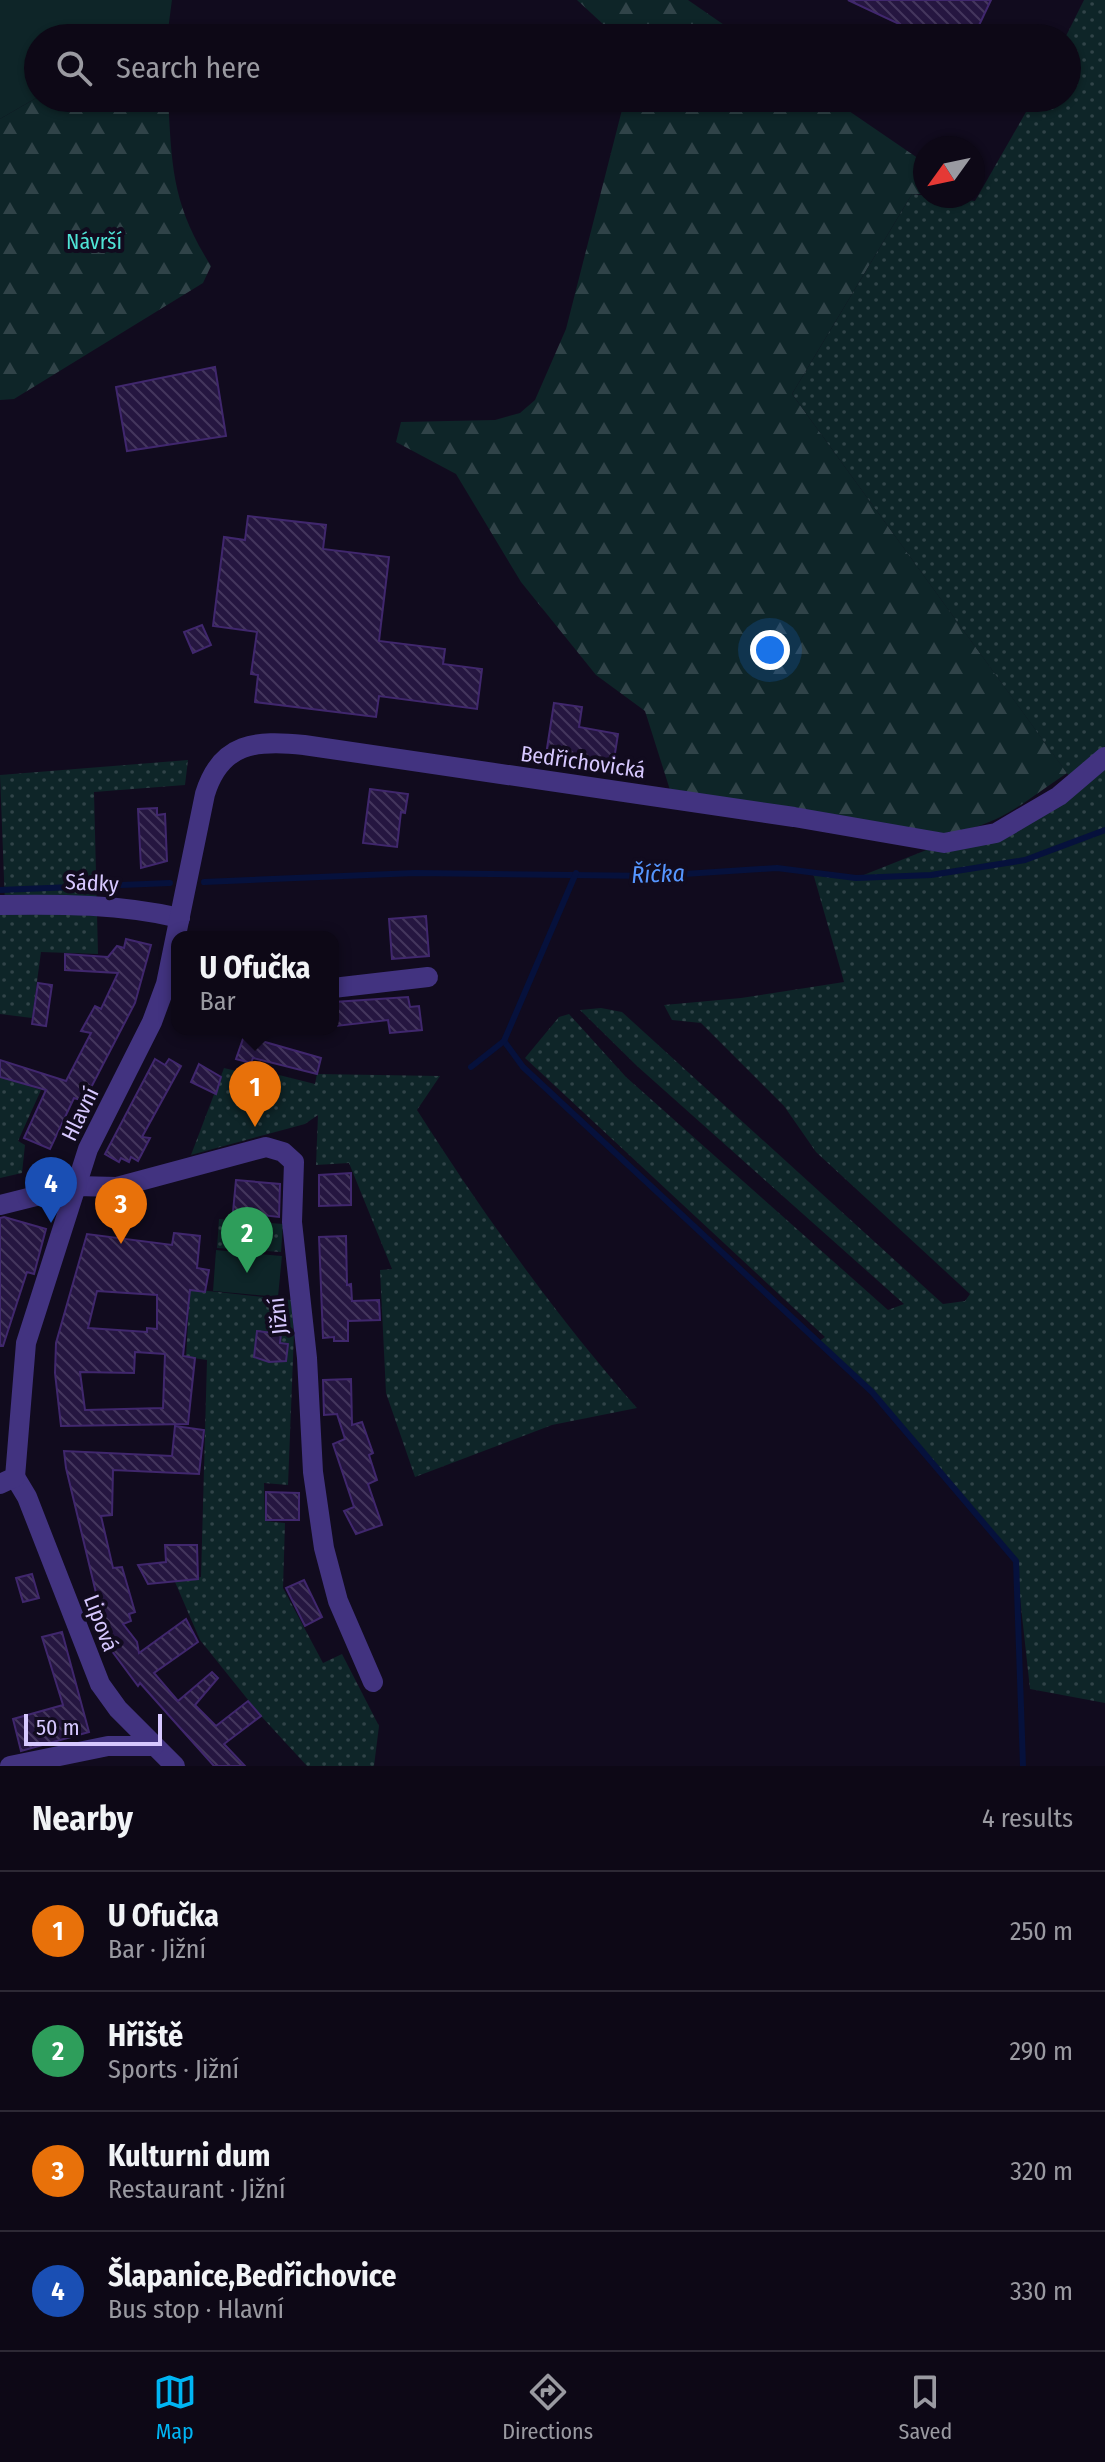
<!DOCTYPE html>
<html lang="en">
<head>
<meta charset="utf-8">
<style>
	:root { --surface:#0d0816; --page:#1b1623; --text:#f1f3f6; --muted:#9a9aa1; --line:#2d2935; --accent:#00b5f3 }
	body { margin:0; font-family:"Fira Sans Condensed",sans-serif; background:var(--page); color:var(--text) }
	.compass { position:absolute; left:913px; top:136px; width:72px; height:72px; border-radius:50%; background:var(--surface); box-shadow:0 2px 6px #0004; rotate:237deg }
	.scale { position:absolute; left:24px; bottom:20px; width:138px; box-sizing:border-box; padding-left:8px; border:4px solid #d7c8ff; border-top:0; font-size:22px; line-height:28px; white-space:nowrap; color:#d7c8ff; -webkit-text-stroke:6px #110b1e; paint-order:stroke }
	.you { position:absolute; left:770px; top:650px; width:28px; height:28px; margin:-20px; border:6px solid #fff; border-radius:50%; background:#1a73e8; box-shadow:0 0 0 12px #1a73e833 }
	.badge { display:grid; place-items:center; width:52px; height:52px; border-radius:50%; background:var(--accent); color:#fff; font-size:26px; font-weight:700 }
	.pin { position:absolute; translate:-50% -66px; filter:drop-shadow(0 2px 4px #0008) }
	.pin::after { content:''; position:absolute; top:42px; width:28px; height:24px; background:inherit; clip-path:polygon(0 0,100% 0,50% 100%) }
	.popup { position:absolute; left:171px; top:931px; width:168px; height:104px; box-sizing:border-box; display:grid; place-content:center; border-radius:16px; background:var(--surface); filter:drop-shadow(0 2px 6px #0005); font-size:26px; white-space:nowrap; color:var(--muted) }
	.popup b { font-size:30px; color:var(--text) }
	.popup::after { content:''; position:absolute; left:50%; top:100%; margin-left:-16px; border:16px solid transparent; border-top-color:var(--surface) }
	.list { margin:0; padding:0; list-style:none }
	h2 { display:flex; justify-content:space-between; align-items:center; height:104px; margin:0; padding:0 32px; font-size:34px }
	h2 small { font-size:26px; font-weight:400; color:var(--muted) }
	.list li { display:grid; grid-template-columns:52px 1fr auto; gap:24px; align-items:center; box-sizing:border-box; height:120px; padding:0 32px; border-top:2px solid var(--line) }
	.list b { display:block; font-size:30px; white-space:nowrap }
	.list p { margin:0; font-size:26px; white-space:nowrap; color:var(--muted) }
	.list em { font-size:26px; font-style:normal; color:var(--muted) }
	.icon { flex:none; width:44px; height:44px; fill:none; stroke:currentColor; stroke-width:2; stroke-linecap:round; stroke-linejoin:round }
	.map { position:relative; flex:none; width:1105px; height:1766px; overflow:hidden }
	.search { position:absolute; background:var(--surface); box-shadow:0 2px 6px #0004; left:24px; right:24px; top:24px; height:88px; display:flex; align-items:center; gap:20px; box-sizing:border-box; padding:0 28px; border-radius:44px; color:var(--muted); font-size:30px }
	.sheet { height:584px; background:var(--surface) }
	nav { display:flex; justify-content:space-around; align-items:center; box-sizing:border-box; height:112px; border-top:2px solid var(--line); background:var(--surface); font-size:22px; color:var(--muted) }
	nav a { display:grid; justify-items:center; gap:4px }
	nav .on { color:var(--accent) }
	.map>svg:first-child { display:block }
	.grass { fill:#0e2528 }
	.forest { fill:url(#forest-firs) }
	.park { fill:url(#park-dots) }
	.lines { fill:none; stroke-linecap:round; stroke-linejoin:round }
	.stream { stroke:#06113c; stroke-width:6 }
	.building { fill:url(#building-back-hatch); stroke:#40276d; stroke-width:2; fill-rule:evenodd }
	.minor { stroke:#423380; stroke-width:20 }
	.labels { text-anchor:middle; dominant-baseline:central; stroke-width:8; stroke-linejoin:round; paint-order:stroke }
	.park-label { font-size:22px; fill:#4fe4d6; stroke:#110b1e }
	.street-label { font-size:22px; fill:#d7c8ff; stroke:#110b1e }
	.water-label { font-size:24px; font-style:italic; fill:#5696ff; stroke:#110b1e }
</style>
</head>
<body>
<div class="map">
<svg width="1105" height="1766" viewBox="0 0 1105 1766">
	<defs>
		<pattern id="forest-firs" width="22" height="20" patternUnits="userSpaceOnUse" patternTransform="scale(2)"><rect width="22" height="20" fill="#0e2528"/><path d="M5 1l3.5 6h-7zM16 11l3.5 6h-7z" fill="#304348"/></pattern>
		<pattern id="park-dots" width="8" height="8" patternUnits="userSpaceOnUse" patternTransform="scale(2)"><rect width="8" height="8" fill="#0e2528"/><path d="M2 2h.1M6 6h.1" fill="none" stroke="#304348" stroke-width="1.8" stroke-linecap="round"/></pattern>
		<pattern id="building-back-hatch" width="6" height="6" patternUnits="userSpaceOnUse" patternTransform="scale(2)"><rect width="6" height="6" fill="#251640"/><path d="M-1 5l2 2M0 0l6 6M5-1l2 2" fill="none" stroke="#44365d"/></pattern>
	</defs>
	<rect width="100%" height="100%" fill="#110b1e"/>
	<!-- grass -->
	<g class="grass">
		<path d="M 0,0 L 172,0 L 167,38 L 38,38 L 38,97 L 0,119 Z"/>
		<path d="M 216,1250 L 282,1256 L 278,1297 L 213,1291 Z"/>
	</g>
	<!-- forest -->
	<g class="forest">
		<path d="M 577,0 L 688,0 L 743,38 L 618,38 Z"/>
		<path d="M 38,97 L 168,98 C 172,168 172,204 211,266 L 203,283 L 14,399 L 0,400 L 0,119 Z"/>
		<path d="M 625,98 L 830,98 L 925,163 L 925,194 L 912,194 L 792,394 L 1067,773 C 1018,806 994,831 932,834 L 670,790 L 645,711 L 596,675 L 521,582 L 456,474 L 396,442 L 401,422 L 495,420 L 520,413 L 535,400 L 566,329 Z"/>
	</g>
	<!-- park -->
	<g class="park">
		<path d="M 1084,0 L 1105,0 L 1105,1703 L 1030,1689 L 1016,1561 L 872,1392 L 818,1342 L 825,1337 L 525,1058 L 559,1017 L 569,1014 L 626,1077 L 888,1310 L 904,1304 L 637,1066 L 580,1010 L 601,1008 L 622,1012 L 943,1304 L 965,1301 L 970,1294 L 816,1152 L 784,1106 L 701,1023 L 672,1020 L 664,1005 L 741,998 L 844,982 L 813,873 L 856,878 L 944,843 L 970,841 L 1074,783 L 792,394 L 912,194 L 975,201 L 1034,98 L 1067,98 L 1065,38 Z"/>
		<path d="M 188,760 L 185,785 L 94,792 L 98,954 L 41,952 L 32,1018 L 0,1014 L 0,905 L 5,904 L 0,775 Z"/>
		<path d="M 224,1068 L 273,1080 L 275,1074 L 315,1084 L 317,1074 L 440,1076 L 417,1110 C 483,1214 556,1316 637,1408 L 552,1425 L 415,1477 L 386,1393 L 380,1270 L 392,1269 L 349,1163 L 316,1165 L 318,1115 L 305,1124 L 191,1155 Z"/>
		<path d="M 0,1077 L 41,1090 L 18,1141 L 25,1145 L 22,1173 L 0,1178 Z"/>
		<path d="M 219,1219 L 283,1224 L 281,1252 L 217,1248 Z"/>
		<path d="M 190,1289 L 291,1300 L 294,1333 L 288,1485 L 264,1483 L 265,1521 L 285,1523 L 283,1588 L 323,1663 L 342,1654 L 379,1726 L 374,1766 L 307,1766 L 261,1716 L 200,1640 L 175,1582 L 201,1577 L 207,1360 L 186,1357 Z"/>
	</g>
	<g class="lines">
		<!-- stream -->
		<g class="stream">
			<path d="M 204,882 L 415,873 L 654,876 L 777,868 L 856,878 L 931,875 L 1025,860 L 1105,830"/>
			<path d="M 0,890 L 170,883"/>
			<path d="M 504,1041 L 523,1067 L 872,1392 L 1016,1561 L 1023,1766"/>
			<path d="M 471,1067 L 504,1041 L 576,873"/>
		</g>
	</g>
	<!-- building -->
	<g class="building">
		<path d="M 848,0 L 991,0 L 973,38 L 929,38 Z"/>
		<path d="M 215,367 L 226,436 L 127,451 L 116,387 Z"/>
		<path d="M 248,516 L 326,525 L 323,549 L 389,557 L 379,641 L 445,649 L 443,664 L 482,669 L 477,709 L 379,696 L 376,717 L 255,702 L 258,675 L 251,674 L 257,632 L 213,626 L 224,537 L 245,540 Z"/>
		<path d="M 202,625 L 211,645 L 193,653 L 184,632 Z"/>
		<path d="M 554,703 L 582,707 L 579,727 L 618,734 L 613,766 L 546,755 Z"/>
		<path d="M 370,789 L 408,794 L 405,813 L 401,812 L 397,847 L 363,843 Z"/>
		<path d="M 157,808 L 157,815 L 165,814 L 167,861 L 141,868 L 138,809 Z"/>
		<path d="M 426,916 L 429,956 L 392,959 L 389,919 Z"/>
		<path d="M 126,939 L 151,945 L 135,1003 L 84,1101 L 74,1098 L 50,1149 L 24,1138 L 46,1090 L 0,1077 L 0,1060 L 66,1081 L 91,1033 L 81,1031 L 95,1006 L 101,1009 L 118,973 L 65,970 L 65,954 L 108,957 L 117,946 L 124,948 Z"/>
		<path d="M 38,983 L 52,985 L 46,1026 L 32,1024 Z"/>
		<path d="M 408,997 L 410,1007 L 419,1006 L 422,1030 L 390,1033 L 388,1020 L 336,1026 L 334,1002 Z"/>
		<path d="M 244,1036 L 321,1058 L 317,1074 L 253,1058 L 251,1063 L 236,1059 Z"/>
		<path d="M 155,1059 L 165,1065 L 169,1059 L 181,1066 L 142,1137 L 150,1138 L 138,1161 L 131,1157 L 129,1162 L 121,1158 L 119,1162 L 105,1154 Z"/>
		<path d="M 199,1064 L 221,1077 L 216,1094 L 191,1082 Z"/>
		<path d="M 351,1173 L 351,1205 L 319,1206 L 319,1175 Z"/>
		<path d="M 236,1180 L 280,1184 L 279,1217 L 233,1212 Z"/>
		<path d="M 4,1217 L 46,1229 L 34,1274 L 27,1272 L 3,1346 L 0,1346 L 0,1218 Z"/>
		<path d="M 174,1233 L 200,1236 L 197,1268 L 209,1270 L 205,1292 L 190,1290 L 183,1356 L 195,1358 L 188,1424 L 61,1426 L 55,1373 L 56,1343 L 87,1234 L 172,1245 ZM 97,1291 L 157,1295 L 157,1329 L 147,1328 L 147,1332 L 88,1328 ZM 135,1352 L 165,1354 L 163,1408 L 85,1410 L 80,1372 L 134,1373 Z"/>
		<path d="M 346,1236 L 347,1285 L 351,1284 L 352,1301 L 379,1300 L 380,1320 L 348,1321 L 348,1341 L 334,1341 L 334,1337 L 323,1338 L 319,1237 Z"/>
		<path d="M 257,1331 L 281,1334 L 280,1343 L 288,1344 L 286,1361 L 269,1362 L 254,1357 Z"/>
		<path d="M 351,1379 L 352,1425 L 362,1422 L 373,1453 L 369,1455 L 377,1480 L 368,1484 L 382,1525 L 356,1534 L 344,1511 L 354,1507 L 333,1444 L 345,1439 L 337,1414 L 324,1415 L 323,1380 Z"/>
		<path d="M 175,1426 L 204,1430 L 199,1474 L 113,1470 L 112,1515 L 101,1516 L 113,1568 L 122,1567 L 135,1612 L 129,1614 L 131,1621 L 123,1624 L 137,1642 L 139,1653 L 186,1619 L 198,1642 L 154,1673 L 178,1701 L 212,1672 L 218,1678 L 195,1705 L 216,1726 L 248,1701 L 261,1716 L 224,1744 L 245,1766 L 214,1766 L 140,1683 L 138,1686 L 109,1647 L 66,1468 L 64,1451 L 172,1456 Z"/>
		<path d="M 266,1492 L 299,1493 L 299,1520 L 266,1520 Z"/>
		<path d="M 165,1545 L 197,1545 L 198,1579 L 148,1584 L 138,1565 L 166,1562 Z"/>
		<path d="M 32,1574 L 39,1598 L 23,1602 L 16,1578 Z"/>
		<path d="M 304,1580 L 322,1617 L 305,1626 L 286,1588 Z"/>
		<path d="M 62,1632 L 89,1732 L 21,1751 L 13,1719 L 63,1705 L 42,1637 Z"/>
	</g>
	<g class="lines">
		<!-- minor -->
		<g class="minor">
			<path d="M 0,905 C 60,904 121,904 180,918"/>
			<path d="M 333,988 L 428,977"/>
			<path d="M 0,1205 L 76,1186 L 117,1187 L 266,1147 L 283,1152 L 294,1162 L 292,1222 L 307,1358 L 313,1472 L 324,1548 L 338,1601 L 373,1682"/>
			<path d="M 15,1477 L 27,1497 L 100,1684 L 118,1709 L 175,1766"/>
			<path d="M 0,1484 L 15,1477 L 26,1343 L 88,1149 L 152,1022 L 166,984 L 205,794 C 221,742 256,740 304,745 L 794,817 L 944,843 L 996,833 L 1059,796 L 1105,757"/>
			<path d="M 10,1766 L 108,1746 L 154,1746"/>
		</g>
	</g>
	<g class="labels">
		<!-- park labels -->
		<g class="park-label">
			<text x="94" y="241">Návrší</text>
		</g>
		<!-- street labels -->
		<g class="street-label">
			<text transform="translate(583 762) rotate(8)">Bedřichovická</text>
			<text transform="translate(92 883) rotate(3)">Sádky</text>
			<text transform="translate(80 1114) rotate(-64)">Hlavní</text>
			<text transform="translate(278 1316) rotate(-96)">Jižní</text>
			<text transform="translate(101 1623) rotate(69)">Lipová</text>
		</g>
		<!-- water labels -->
		<g class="water-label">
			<text transform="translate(658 874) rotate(-2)">Říčka</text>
		</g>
	</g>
</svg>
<svg class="compass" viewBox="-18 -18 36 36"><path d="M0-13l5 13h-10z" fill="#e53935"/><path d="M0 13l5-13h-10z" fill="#9a9aa1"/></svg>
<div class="scale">50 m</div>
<div class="you"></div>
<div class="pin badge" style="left:255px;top:1127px;background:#e8710a">1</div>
<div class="popup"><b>U Ofučka</b>Bar</div>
<div class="pin badge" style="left:247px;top:1273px;background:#2e9e5b">2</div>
<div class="pin badge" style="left:121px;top:1244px;background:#e8710a">3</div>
<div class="pin badge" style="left:51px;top:1223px;background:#1a4fb4">4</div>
<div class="search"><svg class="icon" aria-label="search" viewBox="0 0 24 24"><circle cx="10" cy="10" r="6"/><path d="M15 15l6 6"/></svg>Search here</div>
</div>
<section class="sheet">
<h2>Nearby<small>4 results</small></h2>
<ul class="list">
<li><span class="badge" style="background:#e8710a">1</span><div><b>U Ofučka</b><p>Bar · Jižní</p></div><em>250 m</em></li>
<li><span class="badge" style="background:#2e9e5b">2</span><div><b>Hřiště</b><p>Sports · Jižní</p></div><em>290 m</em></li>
<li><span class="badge" style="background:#e8710a">3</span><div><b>Kulturni dum</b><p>Restaurant · Jižní</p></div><em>320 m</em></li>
<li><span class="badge" style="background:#1a4fb4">4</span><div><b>Šlapanice,Bedřichovice</b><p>Bus stop · Hlavní</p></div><em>330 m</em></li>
</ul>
</section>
<nav>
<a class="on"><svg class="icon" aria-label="map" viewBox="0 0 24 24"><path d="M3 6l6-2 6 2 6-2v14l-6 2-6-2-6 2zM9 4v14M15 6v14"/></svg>Map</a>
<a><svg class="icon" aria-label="directions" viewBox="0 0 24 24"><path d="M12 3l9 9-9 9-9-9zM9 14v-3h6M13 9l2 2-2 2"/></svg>Directions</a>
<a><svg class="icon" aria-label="saved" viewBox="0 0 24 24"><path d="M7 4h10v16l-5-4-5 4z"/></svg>Saved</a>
</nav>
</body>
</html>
